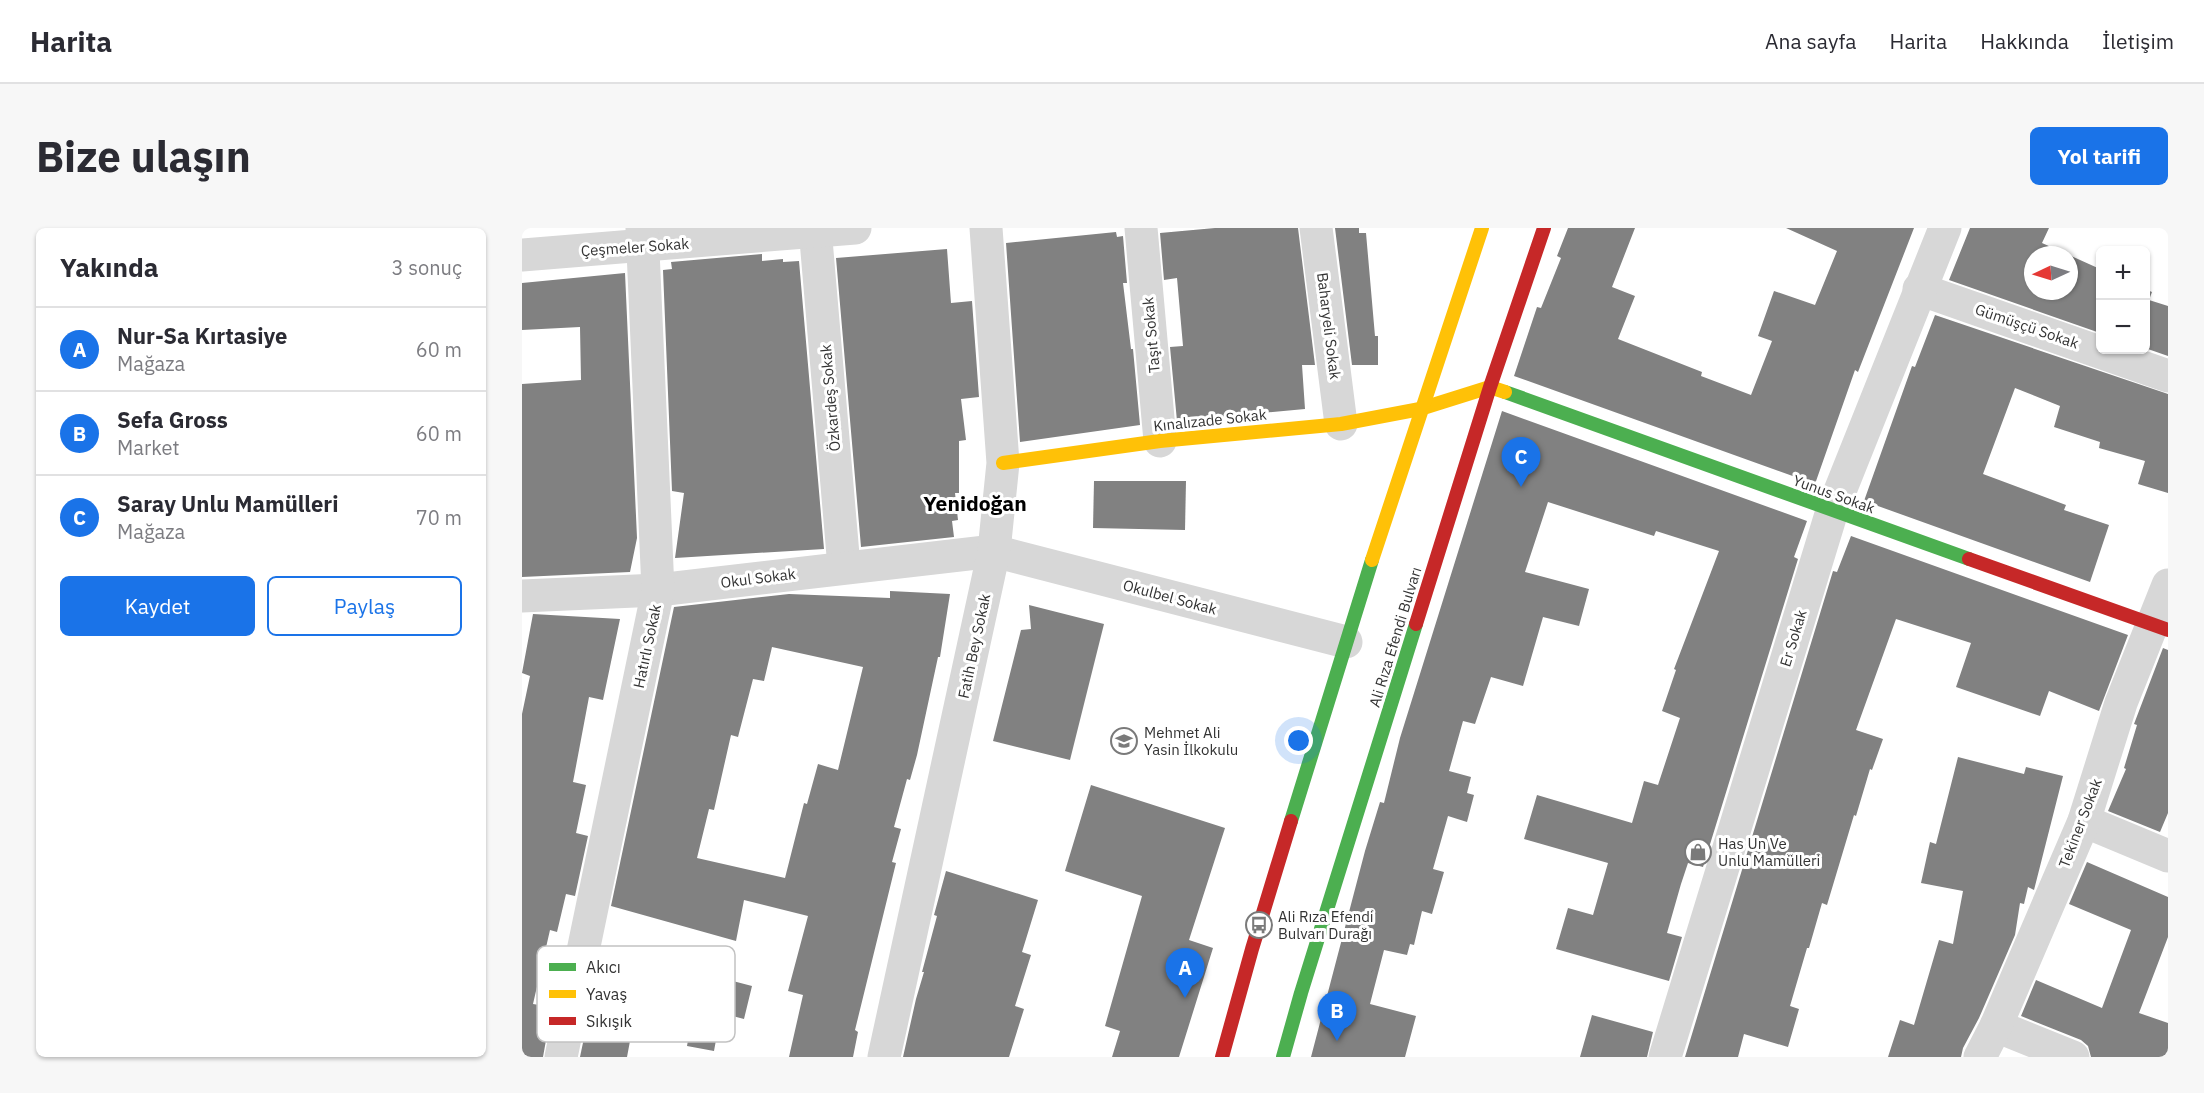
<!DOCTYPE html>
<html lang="tr">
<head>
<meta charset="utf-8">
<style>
	:root { --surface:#fff; --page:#f7f7f7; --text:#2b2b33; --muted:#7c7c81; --line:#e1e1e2; --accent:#1a73e8 }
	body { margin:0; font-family:"IBM Plex Sans",sans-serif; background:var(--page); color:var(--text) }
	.controls { position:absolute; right:18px; top:18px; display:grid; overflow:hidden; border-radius:9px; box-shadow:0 2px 4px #0004 }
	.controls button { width:54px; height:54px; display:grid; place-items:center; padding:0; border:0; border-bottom:2px solid var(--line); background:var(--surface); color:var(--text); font:30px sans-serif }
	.compass { position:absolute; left:1502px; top:18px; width:54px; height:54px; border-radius:50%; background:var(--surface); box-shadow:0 2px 4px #0004; rotate:266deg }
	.you { position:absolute; left:777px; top:513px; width:21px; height:21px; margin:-15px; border:4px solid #fff; border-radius:50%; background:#1a73e8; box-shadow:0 0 0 9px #1a73e833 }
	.badge { display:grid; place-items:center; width:39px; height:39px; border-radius:50%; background:var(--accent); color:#fff; font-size:20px; font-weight:700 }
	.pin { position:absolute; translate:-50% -50px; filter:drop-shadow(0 2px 3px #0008) }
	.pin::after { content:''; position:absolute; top:32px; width:21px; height:18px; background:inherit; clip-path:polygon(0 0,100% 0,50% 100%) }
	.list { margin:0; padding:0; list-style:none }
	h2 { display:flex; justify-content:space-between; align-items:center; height:78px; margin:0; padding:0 24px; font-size:26px }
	h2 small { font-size:20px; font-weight:400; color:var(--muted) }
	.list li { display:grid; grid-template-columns:39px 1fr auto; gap:18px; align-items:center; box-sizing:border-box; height:84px; padding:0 24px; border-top:2px solid var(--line) }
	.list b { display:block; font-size:22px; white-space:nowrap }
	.list p { margin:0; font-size:20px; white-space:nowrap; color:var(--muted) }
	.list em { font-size:20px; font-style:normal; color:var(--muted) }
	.actions { display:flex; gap:12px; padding:18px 24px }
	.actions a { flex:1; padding:14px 0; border:2px solid var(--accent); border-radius:9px; text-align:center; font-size:21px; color:var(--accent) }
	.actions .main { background:var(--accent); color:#fff }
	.map { position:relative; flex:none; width:1646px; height:829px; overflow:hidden; border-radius:9px }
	header { display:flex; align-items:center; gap:36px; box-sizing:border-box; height:84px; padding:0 30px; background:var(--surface); border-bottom:2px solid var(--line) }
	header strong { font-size:28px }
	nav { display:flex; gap:33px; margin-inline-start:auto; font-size:21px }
	.intro { display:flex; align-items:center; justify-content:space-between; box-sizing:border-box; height:144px; padding:0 36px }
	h1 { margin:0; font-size:42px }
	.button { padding:15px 27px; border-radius:9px; background:var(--accent); color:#fff; font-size:21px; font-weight:700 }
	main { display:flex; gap:36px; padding:0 36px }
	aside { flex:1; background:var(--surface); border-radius:9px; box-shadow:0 2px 4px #0004 }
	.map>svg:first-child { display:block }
	.building { fill:#818181; fill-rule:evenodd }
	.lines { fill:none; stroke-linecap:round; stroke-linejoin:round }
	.street { stroke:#d7d7d7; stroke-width:33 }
	.fast { stroke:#4caf50; stroke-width:14 }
	.slow { stroke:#ffc107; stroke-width:14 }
	.jam { stroke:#c62828; stroke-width:14 }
	.labels { text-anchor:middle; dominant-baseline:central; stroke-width:6; stroke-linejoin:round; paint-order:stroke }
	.street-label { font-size:15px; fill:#333; stroke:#fff }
	.poi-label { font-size:15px; fill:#333; stroke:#fff; text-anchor:start }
	.district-label { font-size:21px; font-weight:bold; fill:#000; stroke:#fff }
	.key { fill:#fff; stroke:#c2c2c2; stroke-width:1.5 }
	.key-label { font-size:16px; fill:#333 }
</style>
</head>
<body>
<header>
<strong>Harita</strong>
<nav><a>Ana sayfa</a><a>Harita</a><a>Hakkında</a><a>İletişim</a></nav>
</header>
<div class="intro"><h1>Bize ulaşın</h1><a class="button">Yol tarifi</a></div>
<main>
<aside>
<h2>Yakında<small>3 sonuç</small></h2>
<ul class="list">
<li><span class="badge">A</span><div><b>Nur-Sa Kırtasiye</b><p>Mağaza</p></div><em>60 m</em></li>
<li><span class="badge">B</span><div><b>Sefa Gross</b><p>Market</p></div><em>60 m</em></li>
<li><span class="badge">C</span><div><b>Saray Unlu Mamülleri</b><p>Mağaza</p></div><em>70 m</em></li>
</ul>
<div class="actions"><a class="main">Kaydet</a><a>Paylaş</a></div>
</aside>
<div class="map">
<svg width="1646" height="829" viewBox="0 0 1646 829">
	<rect width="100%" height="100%" fill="#fff"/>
	<!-- building -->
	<g class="building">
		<path d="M 693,0 L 776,0 L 793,137 L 780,137 L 783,181 L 655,193 L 648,119 L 661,118 L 655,50 L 642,52 L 638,5 Z"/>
		<path d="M 813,0 L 837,0 L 837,5 L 844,5 L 853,108 L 856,108 L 856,137 L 830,137 Z"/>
		<path d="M 1046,0 L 1113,0 L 1090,59 L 1113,68 L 1096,111 L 1180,144 L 1179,148 L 1229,167 L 1250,113 L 1236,108 L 1252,63 L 1293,77 L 1315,23 L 1264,0 L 1392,0 L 1336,144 L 1333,142 L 1293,256 L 992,148 L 1015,79 L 1019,80 L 1039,30 L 1035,28 Z"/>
		<path d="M 1448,0 L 1527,0 L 1520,15 L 1547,27 L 1511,27 L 1511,63 L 1547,63 L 1547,27 L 1578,41 L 1578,105 L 1427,52 Z"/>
		<path d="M 594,4 L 595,9 L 601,8 L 605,55 L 601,55 L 609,121 L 611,121 L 618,197 L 498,214 L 484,15 Z"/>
		<path d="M 425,21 L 429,75 L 450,73 L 457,169 L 439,171 L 444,212 L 437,213 L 437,265 L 433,265 L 436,292 L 430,293 L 432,309 L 339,319 L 314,30 Z"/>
		<path d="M 240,26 L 240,33 L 261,31 L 261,34 L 277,33 L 302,321 L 153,330 L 162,265 L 150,263 L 141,42 L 150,41 L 149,34 Z"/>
		<path d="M 103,45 L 115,310 L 108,344 L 0,349 L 0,156 L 59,152 L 58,99 L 0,102 L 0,55 Z"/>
		<path d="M 1623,61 L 1630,64 L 1627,72 L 1646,78 L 1646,128 L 1623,120 Z"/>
		<path d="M 1413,87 L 1646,166 L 1646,265 L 1616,256 L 1623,233 L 1577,220 L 1578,214 L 1532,199 L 1538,178 L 1493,160 L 1461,246 L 1544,277 L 1542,282 L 1587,297 L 1568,354 L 1342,273 L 1390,138 L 1393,139 Z"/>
		<path d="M 980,183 L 1285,293 L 1272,329 L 1276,331 L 1181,639 L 1166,635 L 1159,656 L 1145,705 L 1160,709 L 1147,753 L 1034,721 L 1046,680 L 1071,687 L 1086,635 L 1002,611 L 1015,567 L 1110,595 L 1122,553 L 1136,557 L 1158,490 L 1140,483 L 1154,442 L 1152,441 L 1197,323 L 1134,303 L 1132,308 L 1026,274 L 1003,344 L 1067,361 L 1057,398 L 1021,389 L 1001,458 L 969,449 L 953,496 L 941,493 L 927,543 L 949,549 L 945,565 L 952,567 L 945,594 L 926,588 L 911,641 L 922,644 L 910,686 L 900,683 L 892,717 L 888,716 L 885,727 L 862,722 L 848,776 L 894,788 L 883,829 L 789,829 L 843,623 L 858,574 L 862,575 L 878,510 Z"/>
		<path d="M 572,253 L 664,253 L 663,302 L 571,300 Z"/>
		<path d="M 1329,308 L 1606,407 L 1577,483 L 1527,463 L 1518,488 L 1434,459 L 1449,415 L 1374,391 L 1334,502 L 1361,511 L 1350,542 L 1348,541 L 1334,588 L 1332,587 L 1305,677 L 1300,675 L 1287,720 L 1285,720 L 1268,778 L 1277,781 L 1266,819 L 1222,806 L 1216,829 L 1163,829 L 1311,343 L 1315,344 Z"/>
		<path d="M 368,363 L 428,366 L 418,429 L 416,429 L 395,527 L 388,552 L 385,551 L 372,599 L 379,601 L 370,634 L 374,635 L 333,802 L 336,804 L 331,829 L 267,829 L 281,767 L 266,763 L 286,688 L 222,672 L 214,713 L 89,678 L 152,379 L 267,366 L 368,370 ZM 250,419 L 341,439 L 316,542 L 296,536 L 285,576 L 282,575 L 263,650 L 175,630 L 187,581 L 192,582 L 209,507 L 216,509 L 231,451 L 242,453 Z"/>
		<path d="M 507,377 L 582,396 L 548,532 L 471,513 L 499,402 L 509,401 Z"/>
		<path d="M 11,386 L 98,391 L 81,472 L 67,469 L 51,554 L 64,557 L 54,605 L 66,608 L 53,668 L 44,666 L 35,704 L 28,702 L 11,776 L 30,779 L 21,829 L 0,829 L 0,486 L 8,448 L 0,445 Z"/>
		<path d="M 1641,420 L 1646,422 L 1646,585 L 1638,604 L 1586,583 L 1604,541 L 1602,540 L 1615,497 L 1612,496 Z"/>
		<path d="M 1436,529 L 1502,546 L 1504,539 L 1541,548 L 1512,662 L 1506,659 L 1502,676 L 1498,675 L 1493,707 L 1457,790 L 1441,820 L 1439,829 L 1366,829 L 1378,792 L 1392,797 L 1417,712 L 1431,716 L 1441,663 L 1399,655 L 1408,614 L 1414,616 Z"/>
		<path d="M 569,557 L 703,600 L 667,712 L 691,720 L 657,829 L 590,829 L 598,803 L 583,798 L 620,668 L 543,643 Z"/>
		<path d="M 1565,634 L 1646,669 L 1646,709 L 1617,785 L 1646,795 L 1646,829 L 1569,829 L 1566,818 L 1559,812 L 1499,788 L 1514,752 L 1580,780 L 1609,702 L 1547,676 Z"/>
		<path d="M 424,643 L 516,672 L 500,724 L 509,727 L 493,778 L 502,781 L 487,829 L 381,829 L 394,771 L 402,744 L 400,744 L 415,688 L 412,687 Z"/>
		<path d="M 80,724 L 123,732 L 105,829 L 58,829 Z"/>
		<path d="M 178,741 L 208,747 L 207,752 L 230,758 L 222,791 L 199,785 L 192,823 L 165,818 Z"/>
		<path d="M 1070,787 L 1131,804 L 1125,829 L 1058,829 Z"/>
	</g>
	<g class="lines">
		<!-- street -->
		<g class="street">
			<path d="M 293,0 L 322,339"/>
			<path d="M 619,0 L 638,213"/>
			<path d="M 794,0 L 819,196"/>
			<path d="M 0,27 L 333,0"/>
			<path d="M 1397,61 L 1646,148"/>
			<path d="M 0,368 L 136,362 L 472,323 L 824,414"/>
			<path d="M 1562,593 L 1646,628"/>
			<path d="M 1474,798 L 1551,829"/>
			<path d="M 39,829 L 136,362 L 120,0"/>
			<path d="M 362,829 L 472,323 L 481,235 L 464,0"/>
			<path d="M 1143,829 L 1310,283 L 1423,0"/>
			<path d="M 1458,829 L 1474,798 L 1562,593 L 1599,475 L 1646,357"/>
		</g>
		<!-- fast -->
		<g class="fast">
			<path d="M 983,164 L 1447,331"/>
			<path d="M 769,593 L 850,332"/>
			<path d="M 761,829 L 779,765 L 894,396"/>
		</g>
		<!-- slow -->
		<g class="slow">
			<path d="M 481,235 L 638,213 L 819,196 L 898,181 L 968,159 L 983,164"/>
			<path d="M 850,332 L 960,0"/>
		</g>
		<!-- jam -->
		<g class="jam">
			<path d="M 1447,331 L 1646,402"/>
			<path d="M 894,396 L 968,159 L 1022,0"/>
			<path d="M 700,829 L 730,721 L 769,593"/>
		</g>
	</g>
	<!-- icons -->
	<defs>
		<symbol id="school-ring" viewBox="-11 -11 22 22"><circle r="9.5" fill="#fff" stroke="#7a7a7a" stroke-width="1.5"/><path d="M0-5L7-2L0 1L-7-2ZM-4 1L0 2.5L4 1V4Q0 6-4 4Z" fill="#7a7a7a"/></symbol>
		<symbol id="shop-ring" viewBox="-11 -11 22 22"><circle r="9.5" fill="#fff" stroke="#7a7a7a" stroke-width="1.5"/><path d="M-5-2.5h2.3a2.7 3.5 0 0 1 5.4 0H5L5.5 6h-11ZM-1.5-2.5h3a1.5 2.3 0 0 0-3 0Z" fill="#7a7a7a"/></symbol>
		<symbol id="bus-ring" viewBox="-11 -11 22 22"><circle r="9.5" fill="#fff" stroke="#7a7a7a" stroke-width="1.5"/><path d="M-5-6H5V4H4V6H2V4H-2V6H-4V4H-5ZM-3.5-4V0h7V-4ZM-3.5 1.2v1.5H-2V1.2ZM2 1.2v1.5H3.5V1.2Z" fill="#7a7a7a"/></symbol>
	</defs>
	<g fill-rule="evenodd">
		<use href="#school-ring" x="587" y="498" width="30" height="30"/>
		<use href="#shop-ring" x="1161" y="609" width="30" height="30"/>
		<use href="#bus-ring" x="722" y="682" width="30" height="30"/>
	</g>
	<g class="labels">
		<!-- street labels -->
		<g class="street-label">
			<text transform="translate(113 19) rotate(-4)">Çeşmeler Sokak</text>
			<text transform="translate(807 98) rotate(83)">Baharyeli Sokak</text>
			<text transform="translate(1505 98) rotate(19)">Gümüşçü Sokak</text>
			<text transform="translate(629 107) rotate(-95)">Taşıt Sokak</text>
			<text transform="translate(308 170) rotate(-95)">Özkardeş Sokak</text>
			<text transform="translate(688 192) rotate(-6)">Kınalızade Sokak</text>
			<text transform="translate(1312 266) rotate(20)">Yunus Sokak</text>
			<text transform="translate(236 350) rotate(-7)">Okul Sokak</text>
			<text transform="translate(648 369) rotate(15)">Okulbel Sokak</text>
			<text transform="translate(873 409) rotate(-73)">Ali Rıza Efendi Bulvarı</text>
			<text transform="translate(1271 410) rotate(-73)">Er Sokak</text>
			<text transform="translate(125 418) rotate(-78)">Hatırlı Sokak</text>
			<text transform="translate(452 418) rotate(-78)">Fatih Bey Sokak</text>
			<text transform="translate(1558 595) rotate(-69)">Tekiner Sokak</text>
		</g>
		<!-- poi labels -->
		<g class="poi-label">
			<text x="622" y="504">Mehmet Ali<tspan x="622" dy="17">Yasin İlkokulu</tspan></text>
			<text x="1196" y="615">Has Un Ve<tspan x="1196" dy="17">Unlu Mamülleri</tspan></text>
			<text x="756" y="688">Ali Rıza Efendi<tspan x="756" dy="17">Bulvarı Durağı</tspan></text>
		</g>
		<!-- district labels -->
		<g class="district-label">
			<text x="453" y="275">Yenidoğan</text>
		</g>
	</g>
	<!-- legend -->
	<rect x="15" y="718" width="198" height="96" rx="9" class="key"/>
	<rect x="27" y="735" width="27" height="8" fill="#4caf50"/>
	<rect x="27" y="762" width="27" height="8" fill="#ffc107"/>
	<rect x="27" y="789" width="27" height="8" fill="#c62828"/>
	<g class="key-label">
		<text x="64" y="745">Akıcı</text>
		<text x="64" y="772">Yavaş</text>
		<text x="64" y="799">Sıkışık</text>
	</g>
</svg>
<div class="controls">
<button>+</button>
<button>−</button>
</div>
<svg class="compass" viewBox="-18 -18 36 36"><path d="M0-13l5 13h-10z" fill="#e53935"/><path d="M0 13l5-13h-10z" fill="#7c7c81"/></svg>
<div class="you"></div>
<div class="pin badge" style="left:663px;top:770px">A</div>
<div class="pin badge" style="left:815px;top:813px">B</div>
<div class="pin badge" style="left:999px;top:259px">C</div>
</div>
</main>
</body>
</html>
